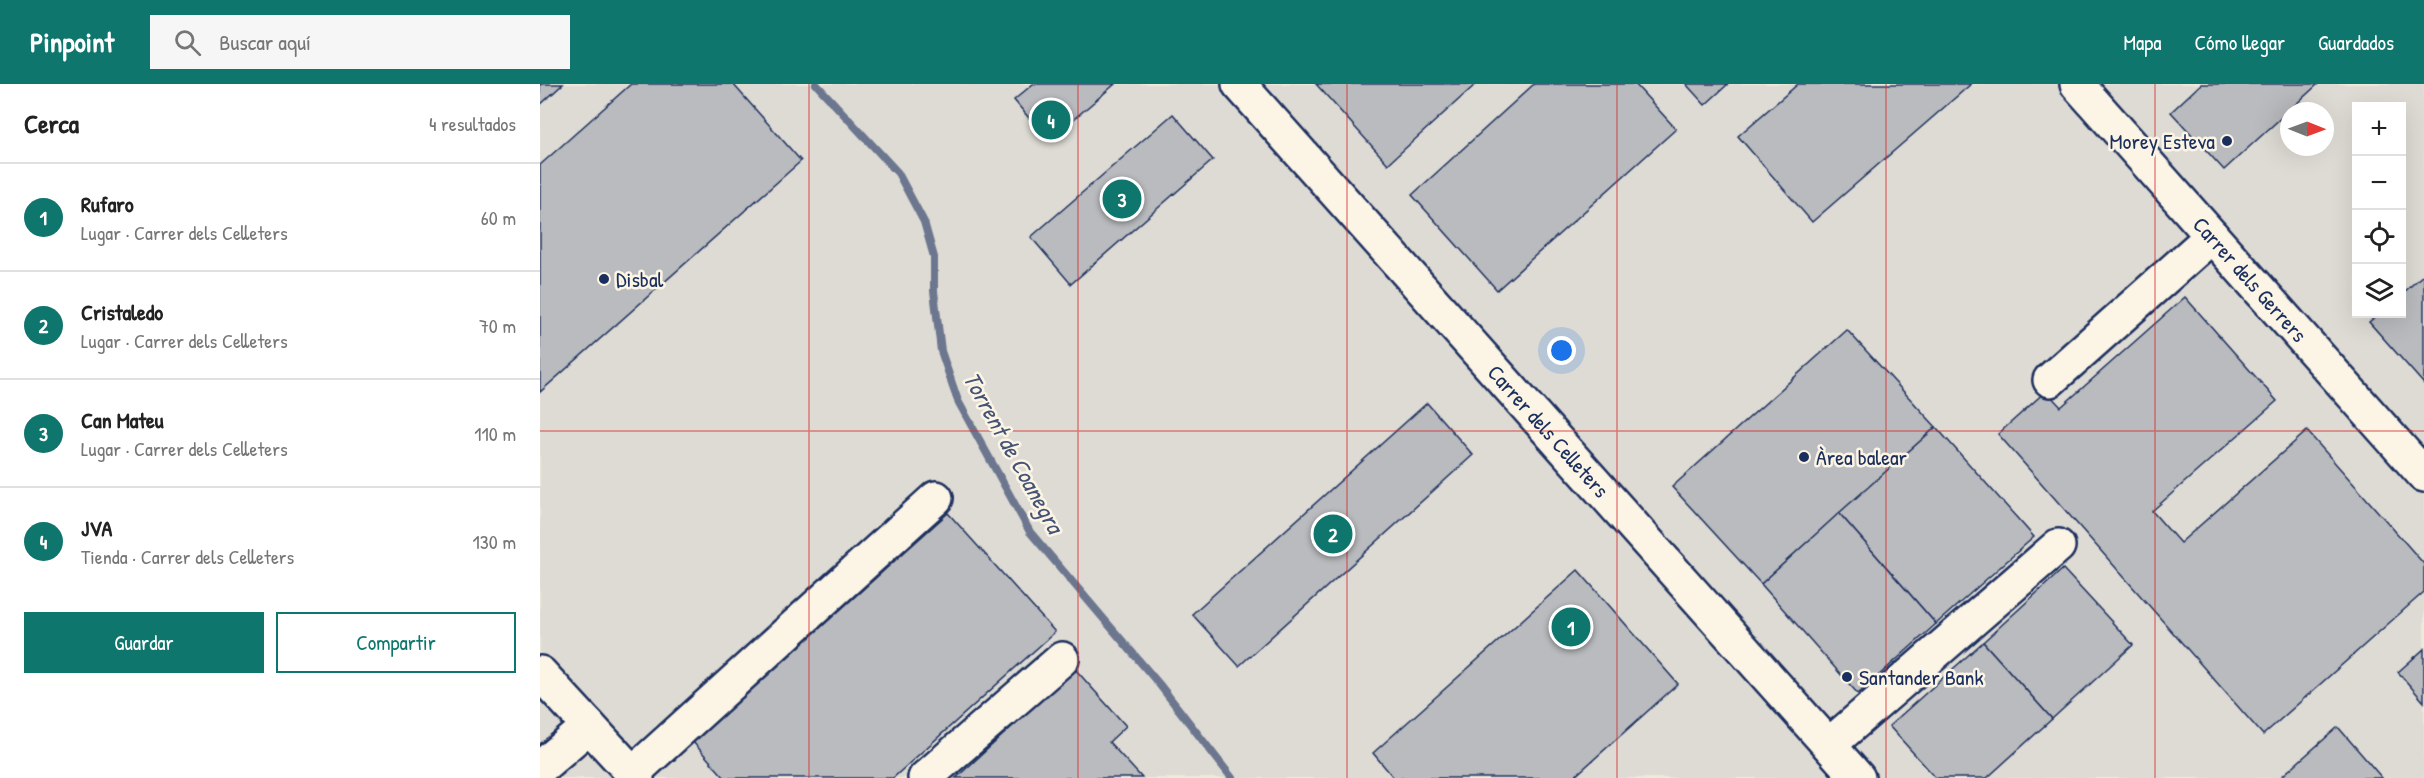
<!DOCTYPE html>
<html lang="es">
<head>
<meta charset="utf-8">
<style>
	:root { --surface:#fff; --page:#f6f6f6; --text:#222; --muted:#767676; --line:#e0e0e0; --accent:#0f766e }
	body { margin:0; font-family:"Patrick Hand",sans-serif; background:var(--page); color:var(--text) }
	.controls { position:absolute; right:18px; top:18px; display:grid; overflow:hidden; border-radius:0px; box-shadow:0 6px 24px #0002 }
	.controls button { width:54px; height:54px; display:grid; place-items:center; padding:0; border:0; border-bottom:2px solid var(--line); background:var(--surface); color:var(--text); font:30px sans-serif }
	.compass { position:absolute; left:1740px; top:18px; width:54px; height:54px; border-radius:50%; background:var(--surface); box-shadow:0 6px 24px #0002; rotate:91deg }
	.you { position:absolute; left:1022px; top:267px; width:21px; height:21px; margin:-15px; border:4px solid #fff; border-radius:50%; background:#1a73e8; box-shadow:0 0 0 9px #1a73e833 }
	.badge { display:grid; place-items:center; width:39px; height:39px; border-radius:50%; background:var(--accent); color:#fff; font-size:20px; font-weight:700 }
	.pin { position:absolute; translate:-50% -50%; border:3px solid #fff; box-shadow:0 2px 6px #0006 }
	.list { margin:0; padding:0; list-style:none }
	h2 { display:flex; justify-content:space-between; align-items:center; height:78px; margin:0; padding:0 24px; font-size:26px }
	h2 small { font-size:20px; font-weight:400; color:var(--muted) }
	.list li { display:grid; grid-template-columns:39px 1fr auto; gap:18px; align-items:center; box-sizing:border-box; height:108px; padding:0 24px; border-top:2px solid var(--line) }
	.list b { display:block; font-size:22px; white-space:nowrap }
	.list p { margin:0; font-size:20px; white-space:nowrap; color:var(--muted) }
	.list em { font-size:20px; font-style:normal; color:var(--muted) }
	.actions { display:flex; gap:12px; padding:18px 24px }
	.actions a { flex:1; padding:14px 0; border:2px solid var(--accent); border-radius:0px; text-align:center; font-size:21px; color:var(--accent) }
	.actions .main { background:var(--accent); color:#fff }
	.icon { flex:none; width:33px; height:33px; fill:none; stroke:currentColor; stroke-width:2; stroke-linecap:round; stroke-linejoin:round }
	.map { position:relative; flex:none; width:1884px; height:694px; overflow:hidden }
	header { display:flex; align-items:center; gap:36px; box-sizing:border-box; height:84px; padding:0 30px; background:var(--accent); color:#fff }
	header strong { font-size:28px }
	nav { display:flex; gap:33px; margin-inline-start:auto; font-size:21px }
	.search { width:420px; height:54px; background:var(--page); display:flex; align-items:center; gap:15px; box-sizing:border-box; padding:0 21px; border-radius:0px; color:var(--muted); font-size:22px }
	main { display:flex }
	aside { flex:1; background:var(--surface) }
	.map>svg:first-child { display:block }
	.built { fill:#dedbd4; fill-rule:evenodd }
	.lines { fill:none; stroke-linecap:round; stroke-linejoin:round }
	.stream { stroke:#6c778f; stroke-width:8 }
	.building { fill:#babbbe; stroke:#1b2f5e; stroke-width:1.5 }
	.minor-casing { stroke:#1b2f5e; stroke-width:38 }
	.minor { stroke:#fcf5e5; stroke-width:33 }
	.grid { fill:none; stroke:#d62828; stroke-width:1.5; stroke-opacity:0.55 }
	.poi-dot { fill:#1b2f5e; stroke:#fcf5e5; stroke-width:2 }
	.labels { text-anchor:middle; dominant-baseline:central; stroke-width:5; stroke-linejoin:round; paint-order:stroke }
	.poi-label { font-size:22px; fill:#1b2f5e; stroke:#fcf5e5; text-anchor:start }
	.street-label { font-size:22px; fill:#1b2f5e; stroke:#fcf5e5 }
	.water-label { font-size:24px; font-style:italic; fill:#445376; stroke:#fcf5e5 }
</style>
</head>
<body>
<header>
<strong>Pinpoint</strong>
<div class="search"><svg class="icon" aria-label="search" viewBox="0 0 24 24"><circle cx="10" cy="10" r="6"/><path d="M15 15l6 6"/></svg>Buscar aquí</div>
<nav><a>Mapa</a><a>Cómo llegar</a><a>Guardados</a></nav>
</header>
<main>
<aside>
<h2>Cerca<small>4 resultados</small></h2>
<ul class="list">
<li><span class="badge">1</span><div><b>Rufaro</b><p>Lugar · Carrer dels Celleters</p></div><em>60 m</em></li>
<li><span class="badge">2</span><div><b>Cristaledo</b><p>Lugar · Carrer dels Celleters</p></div><em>70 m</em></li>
<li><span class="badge">3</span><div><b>Can Mateu</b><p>Lugar · Carrer dels Celleters</p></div><em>110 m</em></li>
<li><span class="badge">4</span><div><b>JVA</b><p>Tienda · Carrer dels Celleters</p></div><em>130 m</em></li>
</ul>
<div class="actions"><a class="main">Guardar</a><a>Compartir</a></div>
</aside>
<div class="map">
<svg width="1884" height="694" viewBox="0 0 1884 694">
	<rect width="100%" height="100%" fill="#eee9dd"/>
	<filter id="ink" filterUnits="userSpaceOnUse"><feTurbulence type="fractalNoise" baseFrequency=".0167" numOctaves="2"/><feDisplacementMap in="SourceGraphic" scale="12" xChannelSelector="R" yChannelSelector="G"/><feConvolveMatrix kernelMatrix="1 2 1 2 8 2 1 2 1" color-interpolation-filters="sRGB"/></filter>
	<g filter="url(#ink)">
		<!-- built -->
		<path class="built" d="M 0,0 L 1884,0 L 1884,694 L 0,694 ZM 1816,22 L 1862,22 L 1862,230 L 1816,230 ZM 1749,27 L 1785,27 L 1785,63 L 1749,63 Z"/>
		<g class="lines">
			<!-- stream -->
			<path class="stream" d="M 276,0 L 358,89 L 384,138 L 394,173 L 394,207 L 401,267 L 418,317 L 490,448 L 619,600 L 692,694"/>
		</g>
		<!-- building -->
		<g class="building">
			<path d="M 0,0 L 23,0 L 0,21 Z"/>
			<path d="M 91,0 L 193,0 L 261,77 L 0,308 L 0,81 Z"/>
			<path d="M 493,0 L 575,0 L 508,57 L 474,16 Z"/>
			<path d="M 776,0 L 936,0 L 848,80 Z"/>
			<path d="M 994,0 L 1095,0 L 1136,45 L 957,206 L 872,111 Z"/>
			<path d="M 1146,0 L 1188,0 L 1165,21 Z"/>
			<path d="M 1258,0 L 1431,0 L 1272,138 L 1198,52 Z"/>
			<path d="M 1661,0 L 1778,0 L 1684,86 L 1631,28 Z"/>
			<path d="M 633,30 L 673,76 L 531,200 L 491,153 Z"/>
			<path d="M 1884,190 L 1884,300 L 1829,238 L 1839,230 L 1862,230 L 1862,210 Z"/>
			<path d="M 1645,213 L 1737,317 L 1612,427 L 1640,459 L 1767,347 L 1884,480 L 1884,508 L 1723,651 L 1458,350 L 1506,307 L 1521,323 Z"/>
			<path d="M 1307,246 L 1396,343 L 1221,500 L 1132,403 Z"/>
			<path d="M 887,319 L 933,371 L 699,582 L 652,530 Z"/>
			<path d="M 1396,343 L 1494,453 L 1396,540 L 1299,429 Z"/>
			<path d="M 408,429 L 515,548 L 353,694 L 185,694 L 153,658 Z"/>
			<path d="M 1299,429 L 1396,540 L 1318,610 L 1221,500 Z"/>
			<path d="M 1523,485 L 1593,561 L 1512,635 L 1443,558 Z"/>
			<path d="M 1038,486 L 1138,600 L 1033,694 L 854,694 L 833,669 Z"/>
			<path d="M 1443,558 L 1512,635 L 1447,694 L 1396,694 L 1349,642 Z"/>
			<path d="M 1884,565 L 1884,618 L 1858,588 Z"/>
			<path d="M 535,585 L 586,642 L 569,658 L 602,694 L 416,694 Z"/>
			<path d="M 1798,643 L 1842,694 L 1740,694 Z"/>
		</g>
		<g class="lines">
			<defs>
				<g id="minor">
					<path id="s1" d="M 699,0 L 1318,694"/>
					<path id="s2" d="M 1537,0 L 1884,391"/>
					<path d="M 1510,296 L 1672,152"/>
					<path d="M 0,589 L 97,694"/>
					<path d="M 1289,661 L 1518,462"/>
					<path d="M 0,684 L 49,642"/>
					<path d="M 93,689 L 396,414"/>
					<path d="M 385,694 L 522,575"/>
				</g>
			</defs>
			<!-- minor casing -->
			<use href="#minor" class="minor-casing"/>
			<!-- minor -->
			<use href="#minor" class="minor"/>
		</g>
	</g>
	<!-- grid -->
	<path class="grid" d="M 269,0 L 269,694M 538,0 L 538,694M 807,0 L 807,694M 1077,0 L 1077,694M 1346,0 L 1346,694M 1615,0 L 1615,694M 0,347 L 1884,347"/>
	<!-- markers -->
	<g class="poi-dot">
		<circle cx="1687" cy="57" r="6"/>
		<circle cx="64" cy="195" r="6"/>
		<circle cx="1264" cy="373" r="6"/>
		<circle cx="1307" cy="593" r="6"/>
	</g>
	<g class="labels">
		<!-- poi labels -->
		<g class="poi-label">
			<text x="1675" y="57" text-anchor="end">Morey Esteva</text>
			<text x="76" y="195">Disbal</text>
			<text x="1276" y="373">Àrea balear</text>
			<text x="1319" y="593">Santander Bank</text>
		</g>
		<!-- street labels -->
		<g class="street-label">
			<text stroke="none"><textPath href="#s2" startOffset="261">Carrer dels Gerrers</textPath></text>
			<text stroke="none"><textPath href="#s1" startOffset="465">Carrer dels Celleters</textPath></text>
		</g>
		<!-- water labels -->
		<g class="water-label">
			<text transform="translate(474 368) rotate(61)">Torrent de Coanegra</text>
		</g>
	</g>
</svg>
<div class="controls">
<button>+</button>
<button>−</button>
<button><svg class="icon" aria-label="locate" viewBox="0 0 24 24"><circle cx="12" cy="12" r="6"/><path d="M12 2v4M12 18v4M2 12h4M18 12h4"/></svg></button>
<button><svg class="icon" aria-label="layers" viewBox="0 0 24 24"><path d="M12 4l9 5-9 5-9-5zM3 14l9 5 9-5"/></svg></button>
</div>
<svg class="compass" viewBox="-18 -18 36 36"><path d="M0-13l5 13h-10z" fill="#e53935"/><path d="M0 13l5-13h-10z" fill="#767676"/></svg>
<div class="you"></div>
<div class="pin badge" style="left:1031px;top:543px">1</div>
<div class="pin badge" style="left:793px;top:450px">2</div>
<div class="pin badge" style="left:582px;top:115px">3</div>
<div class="pin badge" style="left:511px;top:36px">4</div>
</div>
</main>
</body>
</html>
